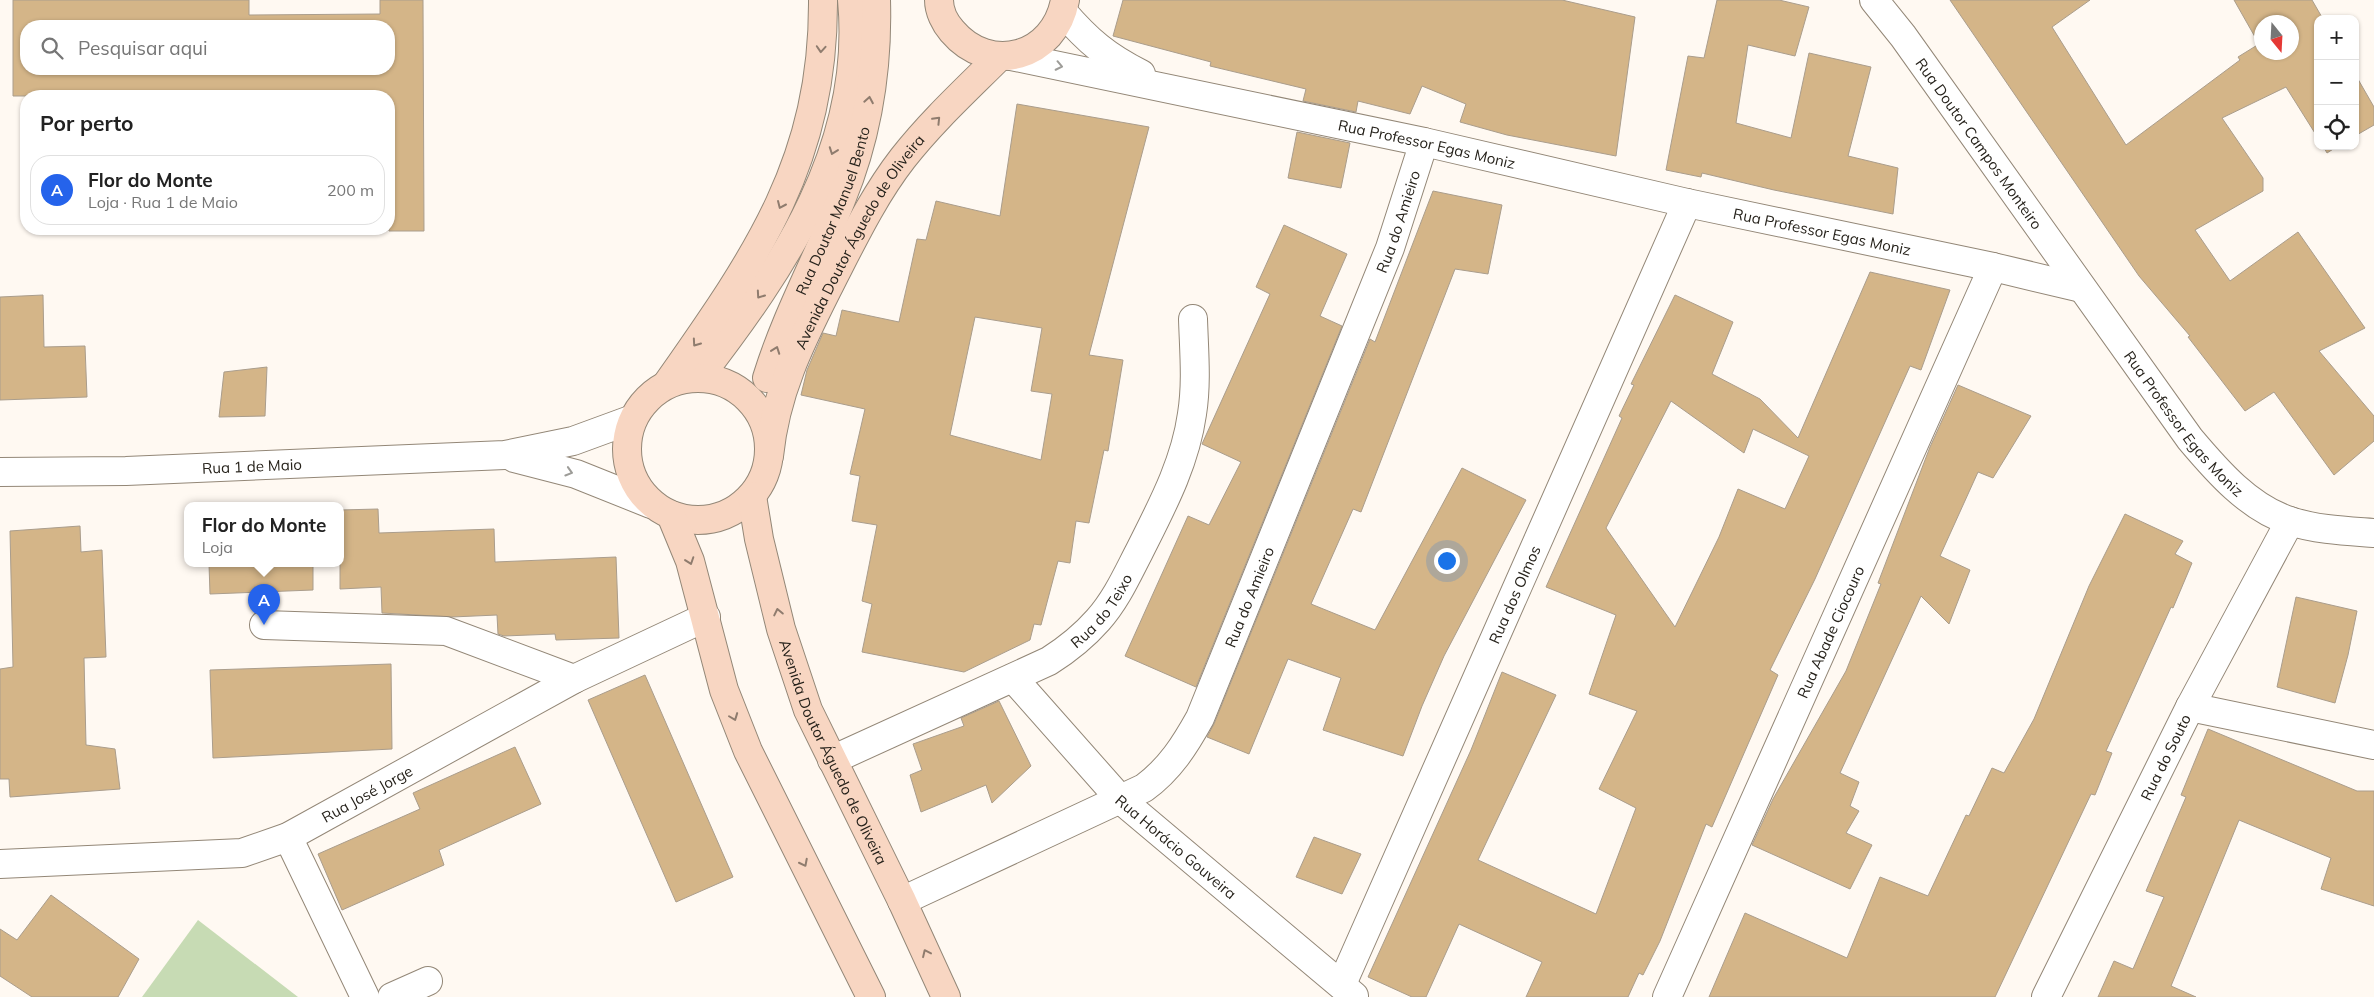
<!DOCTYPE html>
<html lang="pt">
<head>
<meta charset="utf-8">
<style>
	:root { --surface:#fff; --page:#f6f6f6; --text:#222; --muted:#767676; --line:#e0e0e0; --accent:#2563eb }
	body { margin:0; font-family:Mulish,sans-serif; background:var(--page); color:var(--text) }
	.controls { position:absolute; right:15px; top:15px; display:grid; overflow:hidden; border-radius:10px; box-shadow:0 1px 4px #0004 }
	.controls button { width:45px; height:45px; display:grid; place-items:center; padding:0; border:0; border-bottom:1px solid var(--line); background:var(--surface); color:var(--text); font:25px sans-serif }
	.compass { position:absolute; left:2254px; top:15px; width:45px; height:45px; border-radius:50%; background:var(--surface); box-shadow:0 1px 4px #0004; rotate:162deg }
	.you { position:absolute; left:1446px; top:560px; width:18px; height:18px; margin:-12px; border:4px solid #fff; border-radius:50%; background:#1a73e8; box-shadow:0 0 0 8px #1a73e833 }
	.badge { display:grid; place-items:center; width:32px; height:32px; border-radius:50%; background:var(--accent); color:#fff; font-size:16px; font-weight:700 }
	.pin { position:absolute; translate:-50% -41px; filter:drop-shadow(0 1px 2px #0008) }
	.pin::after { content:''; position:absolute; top:26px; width:18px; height:15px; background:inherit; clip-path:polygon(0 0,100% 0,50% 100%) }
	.popup { position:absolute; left:184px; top:502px; width:160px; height:65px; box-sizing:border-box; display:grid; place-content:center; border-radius:10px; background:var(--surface); filter:drop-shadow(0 1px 4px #0005); font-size:16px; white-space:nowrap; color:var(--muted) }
	.popup b { font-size:19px; color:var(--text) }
	.popup::after { content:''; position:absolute; left:50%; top:100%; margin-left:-10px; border:10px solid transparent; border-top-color:var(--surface) }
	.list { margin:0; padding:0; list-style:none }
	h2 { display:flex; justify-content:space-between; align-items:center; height:65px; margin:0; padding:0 20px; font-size:21px }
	h2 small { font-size:16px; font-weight:400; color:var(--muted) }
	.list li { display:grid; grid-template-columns:32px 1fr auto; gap:15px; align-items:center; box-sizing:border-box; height:70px; margin:0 10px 10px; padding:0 10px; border:1px solid var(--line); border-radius:20px }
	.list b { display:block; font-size:19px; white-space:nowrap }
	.list p { margin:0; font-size:16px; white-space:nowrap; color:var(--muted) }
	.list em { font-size:16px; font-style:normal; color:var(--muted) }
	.icon { flex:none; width:28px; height:28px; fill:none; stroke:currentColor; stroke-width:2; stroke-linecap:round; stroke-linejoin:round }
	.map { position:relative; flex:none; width:2374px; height:997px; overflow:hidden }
	.search { position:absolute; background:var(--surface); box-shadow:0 1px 4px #0004; left:20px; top:20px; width:375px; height:55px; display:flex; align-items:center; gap:12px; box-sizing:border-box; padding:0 18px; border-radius:20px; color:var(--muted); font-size:19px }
	.panel { position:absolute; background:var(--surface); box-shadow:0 1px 4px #0004; left:20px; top:90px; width:375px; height:145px; border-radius:20px }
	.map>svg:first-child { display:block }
	.green { fill:#c7dbb4 }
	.building { fill:#d4b588; stroke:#aa9d8c; fill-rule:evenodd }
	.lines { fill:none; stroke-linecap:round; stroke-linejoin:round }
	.street-casing { stroke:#938777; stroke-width:30 }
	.secondary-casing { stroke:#938777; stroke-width:30 }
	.street { stroke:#fff; stroke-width:28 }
	.secondary { stroke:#f8d6c2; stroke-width:28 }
	.oneway { stroke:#8f7c6e }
	.oneway2 { stroke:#9d9c98 }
	.labels { text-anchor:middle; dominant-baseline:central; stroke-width:4; stroke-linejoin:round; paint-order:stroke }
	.street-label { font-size:15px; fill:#26221b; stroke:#fff9f2 }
</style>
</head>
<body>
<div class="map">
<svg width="2374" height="997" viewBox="0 0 2374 997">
	<rect width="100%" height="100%" fill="#fff9f2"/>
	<!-- green -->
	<path class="green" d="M 198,920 L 298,997 L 142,997 Z"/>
	<!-- building -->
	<g class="building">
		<path d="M 13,0 L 249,0 L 249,15 L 380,14 L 380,0 L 423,0 L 424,231 L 389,231 L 389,96 L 13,96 ZM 26,26 L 389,26 L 389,69 L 26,69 Z"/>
		<path d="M 1123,0 L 1562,0 L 1635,17 L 1616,156 L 1507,135 L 1460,122 L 1466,104 L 1422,86 L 1410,114 L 1358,101 L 1356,112 L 1303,101 L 1306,89 L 1210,66 L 1211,62 L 1113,36 Z"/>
		<path d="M 1717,0 L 1779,0 L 1809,7 L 1795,56 L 1748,45 L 1736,123 L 1791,138 L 1809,53 L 1871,67 L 1848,156 L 1898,168 L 1893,214 L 1774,190 L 1702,173 L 1701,177 L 1666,170 L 1688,56 L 1704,58 Z"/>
		<path d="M 1950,0 L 2090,0 L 2052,27 L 2126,145 L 2240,60 L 2238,57 L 2259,44 L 2234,0 L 2312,0 L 2323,19 L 2318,19 L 2318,138 L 2286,87 L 2222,118 L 2263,178 L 2263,191 L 2195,230 L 2230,281 L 2298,232 L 2365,328 L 2319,351 L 2374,416 L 2374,441 L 2334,475 L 2274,392 L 2245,411 L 2188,337 L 2190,336 L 2139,276 ZM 2262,22 L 2292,22 L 2292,52 L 2262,52 Z"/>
		<path d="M 2355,74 L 2374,107 L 2374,125 L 2355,136 Z"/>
		<path d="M 1017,104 L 1149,127 L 1089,355 L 1123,360 L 1108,451 L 1104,450 L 1089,523 L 1076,521 L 1070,563 L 1058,561 L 1041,625 L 1034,624 L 1030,640 L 964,672 L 862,652 L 872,604 L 862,601 L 877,525 L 852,521 L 860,476 L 850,474 L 865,409 L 801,395 L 807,370 L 823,333 L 836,336 L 842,310 L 899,322 L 917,239 L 926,240 L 936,201 L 1000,216 ZM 975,317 L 1042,328 L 1031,391 L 1052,394 L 1041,460 L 950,435 Z"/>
		<path d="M 1297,132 L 1350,143 L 1341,188 L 1288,178 Z"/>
		<path d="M 2323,146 L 2338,146 L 2327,153 Z"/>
		<path d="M 1433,191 L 1502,205 L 1488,274 L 1455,269 L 1361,512 L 1353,509 L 1311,604 L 1375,630 L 1462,468 L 1526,500 L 1444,656 L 1422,706 L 1403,756 L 1323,730 L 1341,678 L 1288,659 L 1249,754 L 1207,737 L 1214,724 L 1370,339 L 1375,342 Z"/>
		<path d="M 1284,225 L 1347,254 L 1320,316 L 1342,326 L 1196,687 L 1125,656 L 1188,516 L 1209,525 L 1241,462 L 1202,444 L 1270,294 L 1256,287 Z"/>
		<path d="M 1870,272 L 1950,290 L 1921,370 L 1910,366 L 1815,579 L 1770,670 L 1778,675 L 1712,827 L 1706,824 L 1660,941 L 1643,975 L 1639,973 L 1628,997 L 1526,997 L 1542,962 L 1459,924 L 1426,997 L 1412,997 L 1368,977 L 1471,750 L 1502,672 L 1556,695 L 1478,860 L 1596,914 L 1636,808 L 1599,789 L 1637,711 L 1589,694 L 1616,615 L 1546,587 L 1622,418 L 1619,416 L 1634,385 L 1631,384 L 1675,295 L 1733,322 L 1712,374 L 1760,399 L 1798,438 ZM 1671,401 L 1744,453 L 1753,429 L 1809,456 L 1785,509 L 1738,489 L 1719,537 L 1675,627 L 1606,528 Z"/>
		<path d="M 43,295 L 44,347 L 85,346 L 87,397 L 0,400 L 0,297 Z"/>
		<path d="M 267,367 L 265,416 L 219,417 L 224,372 Z"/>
		<path d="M 1958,385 L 2031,416 L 1993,478 L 1978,472 L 1940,556 L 1970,570 L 1949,624 L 1921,596 L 1840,773 L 1859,782 L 1850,806 L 1859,811 L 1846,833 L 1872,845 L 1850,889 L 1752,845 L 1773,799 L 1846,671 L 1881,584 L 1878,583 L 1930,447 Z"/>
		<path d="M 378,509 L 379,533 L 494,529 L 495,562 L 616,557 L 619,638 L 556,640 L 555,634 L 504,636 L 498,634 L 497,615 L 452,617 L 382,613 L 381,587 L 340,589 L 340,510 Z"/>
		<path d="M 2125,514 L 2183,541 L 2175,554 L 2192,563 L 2173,608 L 2171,607 L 2106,751 L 2112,753 L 2095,795 L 2091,794 L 1995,997 L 1709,997 L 1745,913 L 1847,958 L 1880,877 L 1928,896 L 1966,815 L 1969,816 L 1992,768 L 2004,773 L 2034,719 L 2089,586 Z"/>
		<path d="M 80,526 L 81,552 L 102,550 L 106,657 L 84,658 L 86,745 L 115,749 L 120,789 L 10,797 L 9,779 L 0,779 L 0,669 L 13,667 L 10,531 Z"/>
		<path d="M 209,564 L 313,564 L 313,590 L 210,594 Z"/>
		<path d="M 2296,597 L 2357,611 L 2348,655 L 2335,703 L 2277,687 Z"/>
		<path d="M 391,664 L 392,749 L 213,758 L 210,670 Z"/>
		<path d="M 645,675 L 733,877 L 676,902 L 588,700 Z"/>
		<path d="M 999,701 L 1031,766 L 992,803 L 986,785 L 921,812 L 910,775 L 922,770 L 913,744 L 964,726 L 961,718 Z"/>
		<path d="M 2208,729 L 2357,791 L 2374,791 L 2374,906 L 2321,889 L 2331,858 L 2239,820 L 2171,986 L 2196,997 L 2098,997 L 2114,961 L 2133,969 L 2164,897 L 2146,891 L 2186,797 L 2181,795 Z"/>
		<path d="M 515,747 L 541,804 L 439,850 L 444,865 L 342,910 L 318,854 L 420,809 L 413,793 Z"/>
		<path d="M 1314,837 L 1361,854 L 1342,894 L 1296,877 Z"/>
		<path d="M 51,895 L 139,959 L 118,997 L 32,997 L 0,976 L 0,929 L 17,940 Z"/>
	</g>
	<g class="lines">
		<defs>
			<g id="street">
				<path id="s1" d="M 1874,0 L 1903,36 L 2190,439 C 2217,471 2249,508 2290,521 C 2317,530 2347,531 2374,533"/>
				<path d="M 1063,12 C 1088,41 1107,57 1141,74"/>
				<path id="s2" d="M 1011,56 L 1424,142 L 1687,203 L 1993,267 L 2081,288"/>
				<path d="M 514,458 L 576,474 L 651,504"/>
				<path id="s3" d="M 0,472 L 126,471 L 505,455 L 573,441 L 633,419"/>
				<path d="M 264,625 L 446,631 L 574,679"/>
				<path id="s4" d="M 1013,678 L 1121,800 L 1354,996"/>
				<path d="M 2190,707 L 2374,745"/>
				<path id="s5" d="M 832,760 L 1049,661 C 1068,649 1083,637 1098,620 C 1116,600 1127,575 1139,552 C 1161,508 1185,464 1192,414 C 1197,383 1194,351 1193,319"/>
				<path d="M 288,837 L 365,997"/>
				<path id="s6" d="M 0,864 L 242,853 L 288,837 L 574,679 L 706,617"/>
				<path id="s7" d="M 902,901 L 1144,788 C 1170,769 1185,745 1200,718 L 1390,248 L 1424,142"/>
				<path id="s8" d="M 1342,984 L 1687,203"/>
				<path d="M 392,997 L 428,981"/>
				<path id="s9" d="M 1667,997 L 1993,267"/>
				<path id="s10" d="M 2046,997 L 2190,707 L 2290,521"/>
			</g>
			<g id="secondary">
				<path d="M 939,0 C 939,11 945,23 952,31 C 990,76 1055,57 1065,0"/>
				<path d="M 699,377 C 784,267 866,146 852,0"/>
				<circle cx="698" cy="449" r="71"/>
				<path id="s11" d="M 767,378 C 786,316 817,260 841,200 C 867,137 878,67 876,0"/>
				<path d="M 667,384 C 756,257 824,162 823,0"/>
				<path id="s12" d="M 769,456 C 776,387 804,336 834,276 C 855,235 875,194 903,158 C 932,121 967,89 1000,56"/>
				<path id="s13" d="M 752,496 L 759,539 L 781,629 L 808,710 L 902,901 L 946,997"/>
				<path d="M 671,515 L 690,561 L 724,690 L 748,751 L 871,997"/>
			</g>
		</defs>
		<!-- street casing -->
		<use href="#street" class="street-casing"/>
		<!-- secondary casing -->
		<use href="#secondary" class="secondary-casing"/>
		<!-- street -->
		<use href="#street" class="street"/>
		<!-- secondary -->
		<use href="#secondary" class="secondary"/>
	</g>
	<!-- one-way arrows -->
	<defs><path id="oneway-chevron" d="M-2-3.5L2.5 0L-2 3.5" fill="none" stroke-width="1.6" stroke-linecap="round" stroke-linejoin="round" transform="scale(1.25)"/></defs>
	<g class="oneway">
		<use href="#oneway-chevron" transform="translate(821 49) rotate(94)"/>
		<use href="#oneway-chevron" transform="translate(869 100) rotate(-80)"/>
		<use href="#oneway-chevron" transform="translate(937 120) rotate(-46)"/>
		<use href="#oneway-chevron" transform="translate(833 151) rotate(110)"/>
		<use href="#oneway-chevron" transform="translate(781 205) rotate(114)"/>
		<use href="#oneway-chevron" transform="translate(760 295) rotate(125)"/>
		<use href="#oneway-chevron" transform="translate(696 343) rotate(125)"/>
		<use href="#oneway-chevron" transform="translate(776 350) rotate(-70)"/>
		<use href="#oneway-chevron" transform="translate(690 561) rotate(71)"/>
		<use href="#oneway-chevron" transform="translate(778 612) rotate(-102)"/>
		<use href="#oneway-chevron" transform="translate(734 717) rotate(69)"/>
		<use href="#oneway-chevron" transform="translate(804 863) rotate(63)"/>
		<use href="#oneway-chevron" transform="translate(926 953) rotate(-115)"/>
	</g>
	<g class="oneway2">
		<use href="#oneway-chevron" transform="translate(1059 66) rotate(12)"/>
		<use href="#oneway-chevron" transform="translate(569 472) rotate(17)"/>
	</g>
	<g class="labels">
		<!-- street labels -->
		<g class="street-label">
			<text stroke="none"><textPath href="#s1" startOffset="178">Rua Doutor Campos Monteiro</textPath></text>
			<text stroke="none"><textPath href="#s2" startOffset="425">Rua Professor Egas Moniz</textPath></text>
			<text stroke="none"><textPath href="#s11" startOffset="180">Rua Doutor Manuel Bento</textPath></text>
			<text stroke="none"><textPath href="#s7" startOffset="892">Rua do Amieiro</textPath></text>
			<text stroke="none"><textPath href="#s2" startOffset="830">Rua Professor Egas Moniz</textPath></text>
			<text stroke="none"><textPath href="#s12" startOffset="235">Avenida Doutor Águedo de Oliveira</textPath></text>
			<text stroke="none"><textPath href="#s1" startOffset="525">Rua Professor Egas Moniz</textPath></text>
			<text stroke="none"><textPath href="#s3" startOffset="252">Rua 1 de Maio</textPath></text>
			<text stroke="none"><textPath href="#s8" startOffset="426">Rua dos Olmos</textPath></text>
			<text stroke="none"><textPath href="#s7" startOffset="488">Rua do Amieiro</textPath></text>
			<text stroke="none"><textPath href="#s5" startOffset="312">Rua do Teixo</textPath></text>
			<text stroke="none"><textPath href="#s9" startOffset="400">Rua Abade Ciocouro</textPath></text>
			<text stroke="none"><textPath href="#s13" startOffset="270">Avenida Doutor Águedo de Oliveira</textPath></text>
			<text stroke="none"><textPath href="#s10" startOffset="268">Rua do Souto</textPath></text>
			<text stroke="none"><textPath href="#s6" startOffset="381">Rua José Jorge</textPath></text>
			<text stroke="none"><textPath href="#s4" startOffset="235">Rua Horácio Gouveira</textPath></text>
		</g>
	</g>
</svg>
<div class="controls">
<button>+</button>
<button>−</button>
<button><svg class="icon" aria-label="locate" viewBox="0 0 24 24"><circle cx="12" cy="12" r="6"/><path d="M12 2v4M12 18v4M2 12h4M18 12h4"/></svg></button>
</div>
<svg class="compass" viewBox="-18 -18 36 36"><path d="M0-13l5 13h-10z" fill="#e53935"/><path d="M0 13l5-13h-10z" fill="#767676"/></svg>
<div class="you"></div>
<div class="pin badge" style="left:264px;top:625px">A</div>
<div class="popup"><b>Flor do Monte</b>Loja</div>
<div class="search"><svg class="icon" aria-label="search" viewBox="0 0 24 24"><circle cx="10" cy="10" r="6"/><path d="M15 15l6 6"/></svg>Pesquisar aqui</div>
<section class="panel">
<h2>Por perto<small></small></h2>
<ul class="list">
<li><span class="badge">A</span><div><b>Flor do Monte</b><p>Loja · Rua 1 de Maio</p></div><em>200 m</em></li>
</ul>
</section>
</div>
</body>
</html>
